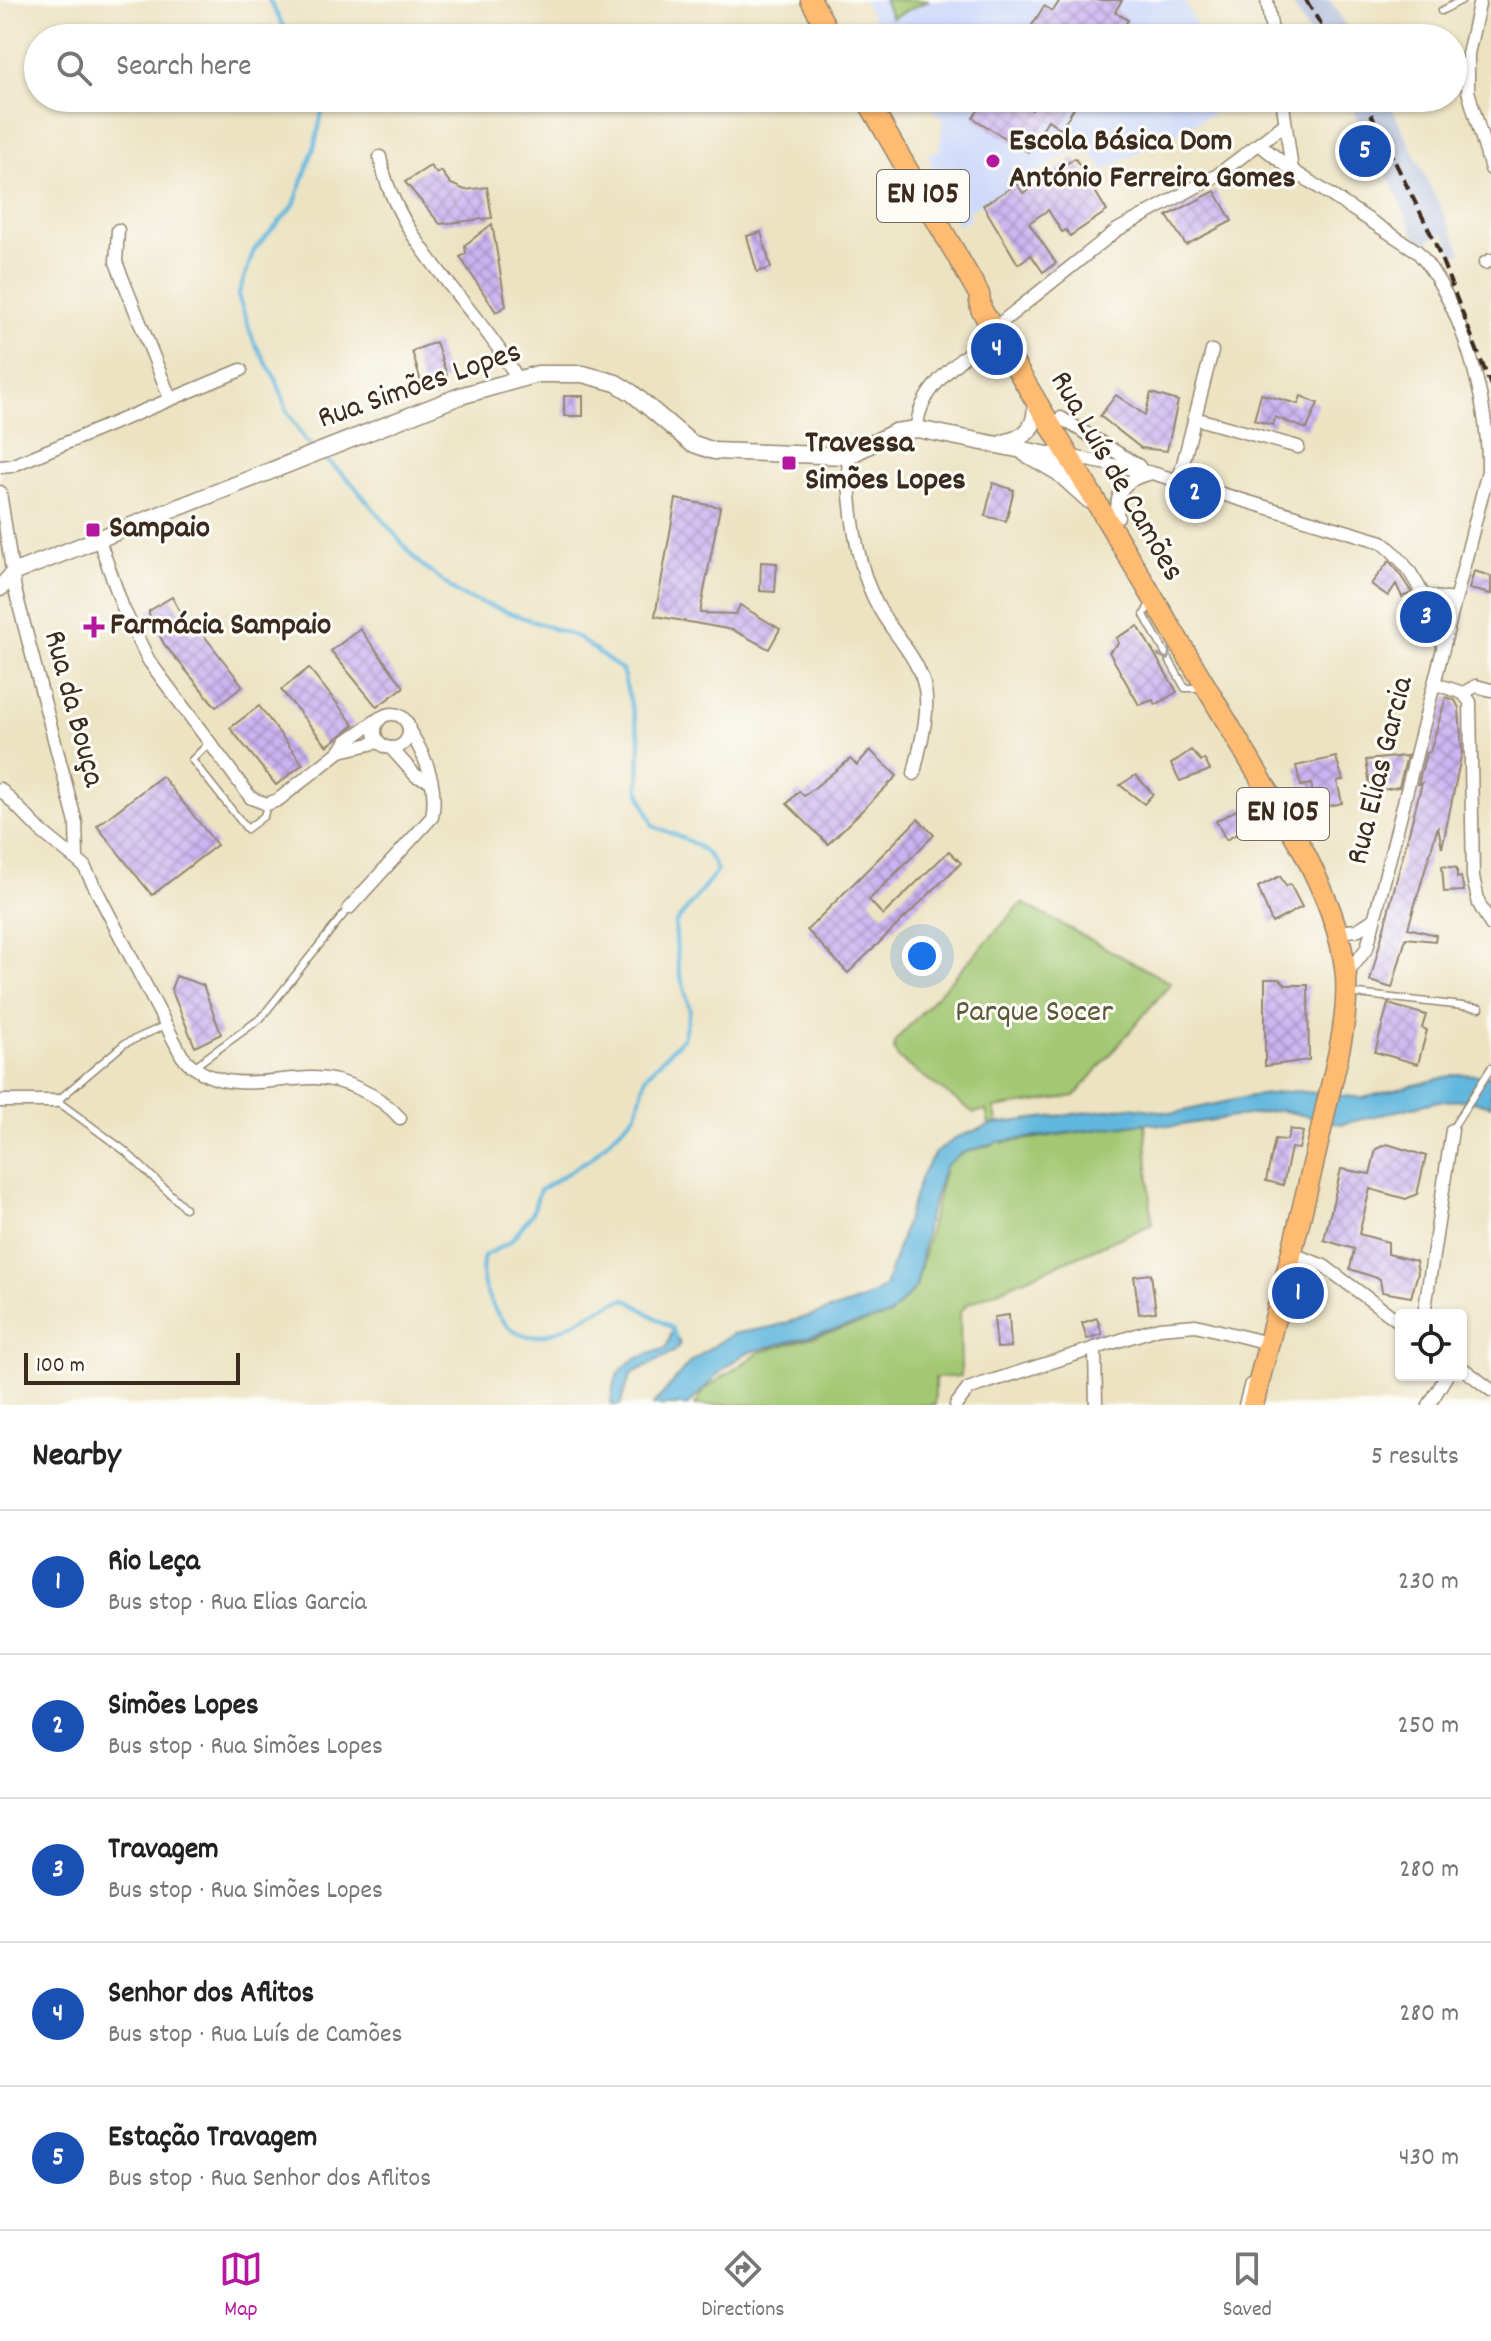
<!DOCTYPE html>
<html lang="en">
<head>
<meta charset="utf-8">
<style>
	:root { --surface:#fff; --page:#f2f2f2; --text:#222; --muted:#767676; --line:#e0e0e0; --accent:#b5179e }
	body { margin:0; font-family:Dekko,sans-serif; background:var(--page); color:var(--text) }
	.controls { position:absolute; right:24px; bottom:24px; display:grid; overflow:hidden; border-radius:8px; box-shadow:0 2px 6px #0004 }
	.controls button { width:72px; height:72px; display:grid; place-items:center; padding:0; border:0; border-bottom:2px solid var(--line); background:var(--surface); color:var(--text); font:40px sans-serif }
	.scale { position:absolute; left:24px; bottom:20px; width:216px; box-sizing:border-box; padding-left:8px; border:4px solid #3b2a1e; border-top:0; font-size:22px; line-height:28px; white-space:nowrap; color:#3b2a1e; -webkit-text-stroke:6px #fdfcf7; paint-order:stroke }
	.you { position:absolute; left:922px; top:956px; width:28px; height:28px; margin:-20px; border:6px solid #fff; border-radius:50%; background:#1a73e8; box-shadow:0 0 0 12px #1a73e833 }
	.badge { display:grid; place-items:center; width:52px; height:52px; border-radius:50%; background:var(--accent); color:#fff; font-size:26px; font-weight:700 }
	.pin { position:absolute; translate:-50% -50%; border:4px solid #fff; box-shadow:0 2px 8px #0006 }
	.list { margin:0; padding:0; list-style:none }
	h2 { display:flex; justify-content:space-between; align-items:center; height:104px; margin:0; padding:0 32px; font-size:34px }
	h2 small { font-size:26px; font-weight:400; color:var(--muted) }
	.list li { display:grid; grid-template-columns:52px 1fr auto; gap:24px; align-items:center; box-sizing:border-box; height:144px; padding:0 32px; border-top:2px solid var(--line) }
	.list b { display:block; font-size:30px; white-space:nowrap }
	.list p { margin:0; font-size:26px; white-space:nowrap; color:var(--muted) }
	.list em { font-size:26px; font-style:normal; color:var(--muted) }
	.icon { flex:none; width:44px; height:44px; fill:none; stroke:currentColor; stroke-width:2; stroke-linecap:round; stroke-linejoin:round }
	.map { position:relative; flex:none; width:1491px; height:1405px; overflow:hidden }
	.search { position:absolute; background:var(--surface); box-shadow:0 2px 6px #0004; left:24px; right:24px; top:24px; height:88px; display:flex; align-items:center; gap:20px; box-sizing:border-box; padding:0 28px; border-radius:44px; color:var(--muted); font-size:30px }
	.sheet { height:824px; background:var(--surface) }
	nav { display:flex; justify-content:space-around; align-items:center; box-sizing:border-box; height:112px; border-top:2px solid var(--line); background:var(--surface); font-size:22px; color:var(--muted) }
	nav a { display:grid; justify-items:center; gap:4px }
	nav .on { color:var(--accent) }
	.map>svg:first-child { display:block }
	.built { fill:#cfdafa }
	.industrial { fill:#bac4de }
	.park { fill:#a2c873; stroke:#6e7948; stroke-width:2 }
	.water { fill:#62b7de; stroke:#4e707e; stroke-width:2 }
	.lines { fill:none; stroke-linecap:round; stroke-linejoin:round }
	.stream { stroke:#62b7de; stroke-width:4 }
	.building { fill:url(#building-cross-hatch) }
	.service-casing { stroke:#948670; stroke-width:9 }
	.minor-casing { stroke:#948670; stroke-width:15 }
	.tertiary-casing { stroke:#948670; stroke-width:19 }
	.primary-casing { stroke:#948670; stroke-width:23 }
	.service { stroke:#fff; stroke-width:6 }
	.minor { stroke:#fff; stroke-width:12 }
	.tertiary { stroke:#fff; stroke-width:16 }
	.primary { stroke:#ffbb71; stroke-width:20 }
	.rail { stroke:#3b2a1e; stroke-width:4; stroke-dasharray:12 6; stroke-linecap:butt }
	.oneway { stroke:#a79f9a }
	.poi-dot { fill:#b5179e; stroke:#fdfcf7; stroke-width:3 }
	.labels { text-anchor:middle; dominant-baseline:central; stroke-width:6; stroke-linejoin:round; paint-order:stroke }
	.shield { fill:#fdfcf7; stroke:#75695f; stroke-width:2 }
	.shield-label { font-size:30px; font-weight:bold; fill:#3b2a1e }
	.poi-label { font-size:32px; font-weight:bold; fill:#3b2a1e; stroke:#fdfcf7; text-anchor:start }
	.street-label { font-size:32px; fill:#3b2a1e; stroke:#fdfcf7 }
	.park-label { font-size:32px; fill:#5a5938; stroke:#fdfcf7 }
</style>
</head>
<body>
<div class="map">
<svg width="1491" height="1405" viewBox="0 0 1491 1405">
	<defs>
		<pattern id="building-cross-hatch" width="8" height="8" patternUnits="userSpaceOnUse" patternTransform="scale(2)"><rect width="8" height="8" fill="#cbb4f2"/><path d="M0 0l8 8M0 8l8-8" fill="none" stroke="#a693c3"/></pattern>
	</defs>
	<rect width="100%" height="100%" fill="#fdfcf7"/>
	<filter id="ink" filterUnits="userSpaceOnUse"><feTurbulence type="fractalNoise" baseFrequency=".0125" numOctaves="2"/><feDisplacementMap in="SourceGraphic" scale="16" xChannelSelector="R" yChannelSelector="G"/><feConvolveMatrix kernelMatrix="1 2 1 2 8 2 1 2 1" color-interpolation-filters="sRGB"/></filter>
	<filter id="wash" filterUnits="userSpaceOnUse"><feTurbulence type="fractalNoise" baseFrequency=".006" numOctaves="4" result="noise"/><feDisplacementMap in="SourceGraphic" scale="32" xChannelSelector="R" yChannelSelector="G"/><feGaussianBlur stdDeviation="1.8" result="paint"/><feColorMatrix in="noise" values="0 0 0 0 0 0 0 0 0 0 0 0 0 0 0 0 0 1.4 0 .05"/><feComposite in="paint" operator="in"/></filter>
	<g filter="url(#wash)">
		<rect width="100%" height="100%" fill="#ece3c2"/>
		<!-- built -->
		<g class="built">
			<path d="M 863,0 L 1184,0 L 1202,38 L 885,38 Z"/>
			<path d="M 926,98 L 1232,98 L 1234,103 L 1105,170 L 1084,145 L 968,211 L 971,218 L 958,226 L 931,176 L 931,160 L 927,155 L 939,151 L 943,121 Z"/>
		</g>
		<!-- industrial -->
		<g class="industrial">
			<path d="M 1290,0 L 1330,0 L 1353,38 L 1312,38 Z"/>
			<path d="M 1346,98 L 1387,98 L 1462,252 L 1454,256 L 1444,233 L 1419,245 L 1385,169 Z"/>
		</g>
		<!-- park -->
		<g class="park">
			<path d="M 884,0 L 929,0 L 892,18 Z"/>
			<path d="M 1022,903 L 1171,983 L 1075,1096 L 994,1108 L 1002,1143 L 1145,1123 L 1152,1224 L 967,1304 L 960,1312 L 961,1376 L 935,1378 L 935,1405 L 695,1405 L 705,1389 L 760,1352 L 890,1315 L 916,1287 L 945,1166 L 960,1154 L 993,1144 L 986,1110 L 974,1113 L 898,1058 L 894,1049 L 895,1041 Z"/>
		</g>
		<!-- water -->
		<g class="water">
			<path d="M 1458,1074 L 1491,1076 L 1491,1106 L 1470,1100 L 1438,1101 L 1342,1124 L 1280,1110 L 1174,1126 L 1145,1123 L 997,1142 L 960,1154 L 945,1166 L 928,1218 L 916,1287 L 890,1315 L 746,1353 L 724,1368 L 688,1405 L 653,1405 L 691,1361 L 732,1334 L 772,1327 L 860,1301 L 885,1287 L 921,1176 L 935,1153 L 958,1137 L 993,1124 L 1130,1107 L 1174,1113 L 1252,1096 L 1296,1091 L 1363,1098 Z"/>
			<path d="M 673,1329 L 680,1344 L 674,1352 L 631,1374 L 620,1405 L 611,1405 C 613,1364 630,1360 666,1348 Z"/>
		</g>
		<g class="lines">
			<!-- stream -->
			<g class="stream">
				<path d="M 269,0 L 290,38"/>
				<path d="M 315,449 L 305,440 L 287,411 L 277,381 L 254,342 L 238,296 L 254,250 L 294,205 L 315,145 L 325,98"/>
				<path d="M 321,455 L 351,482 L 417,561 L 460,595 L 577,637 L 622,670 L 640,739 L 639,790 L 653,826 C 676,836 710,844 717,871 L 675,924 L 678,966 L 690,1010 L 683,1038 L 646,1076 L 636,1114 L 591,1158 L 540,1190 L 532,1214 L 510,1242 L 484,1256 C 479,1277 485,1292 495,1310 C 530,1370 579,1310 626,1299 L 673,1329 L 676,1339"/>
			</g>
		</g>
		<g id="blocks">
			<!-- building -->
			<g class="building">
				<path d="M 1060,0 L 1122,0 L 1115,12 L 1128,20 L 1117,38 L 1024,38 L 1044,6 L 1053,11 Z"/>
				<path d="M 986,98 L 1013,98 L 1032,110 L 1040,98 L 1080,98 L 1061,129 L 1048,120 L 1028,152 L 973,118 Z"/>
				<path d="M 1075,158 L 1107,211 L 1070,236 L 1066,230 L 1062,232 L 1048,210 L 1029,223 L 1056,263 L 1043,272 L 1031,255 L 1018,264 L 983,205 L 1017,184 L 1023,193 Z"/>
				<path d="M 430,166 L 437,174 L 441,171 L 451,184 L 465,190 L 487,187 L 492,218 L 440,224 L 405,182 Z"/>
				<path d="M 1215,191 L 1232,221 L 1186,245 L 1167,216 Z"/>
				<path d="M 492,224 L 506,306 L 496,312 L 460,257 L 466,254 L 465,245 Z"/>
				<path d="M 761,232 L 771,268 L 757,272 L 747,236 Z"/>
				<path d="M 436,342 L 448,379 L 423,389 L 412,351 Z"/>
				<path d="M 1151,393 L 1178,401 L 1167,451 L 1141,448 L 1100,416 L 1116,395 L 1145,415 Z"/>
				<path d="M 1261,394 L 1298,404 L 1301,396 L 1318,403 L 1307,429 L 1275,417 L 1273,425 L 1254,420 Z"/>
				<rect x="564" y="396" width="19" height="20"/>
				<path d="M 993,483 L 1014,490 L 1006,521 L 985,516 Z"/>
				<path d="M 676,499 L 720,507 L 700,613 L 736,614 L 740,605 L 780,629 L 769,649 L 733,630 L 655,616 Z"/>
				<path d="M 1389,561 L 1397,570 L 1412,593 L 1402,597 L 1396,584 L 1388,596 L 1371,584 Z"/>
				<path d="M 761,562 L 777,563 L 775,592 L 760,591 Z"/>
				<path d="M 1474,571 L 1491,576 L 1491,594 L 1469,589 Z"/>
				<path d="M 172,597 L 192,634 L 199,629 L 243,686 L 216,707 L 164,644 L 149,615 L 149,611 Z"/>
				<path d="M 1138,626 L 1177,692 L 1155,705 L 1153,700 L 1139,705 L 1109,652 L 1119,643 L 1116,638 Z"/>
				<path d="M 360,629 L 404,687 L 377,707 L 331,651 Z"/>
				<path d="M 309,668 L 354,725 L 327,746 L 281,690 Z"/>
				<path d="M 1446,697 L 1455,700 L 1459,708 L 1462,752 L 1442,848 L 1438,826 L 1408,928 L 1436,935 L 1435,941 L 1406,938 L 1392,988 L 1370,981 L 1422,783 L 1418,784 L 1426,753 L 1430,752 Z"/>
				<path d="M 259,706 L 303,764 L 276,785 L 230,728 Z"/>
				<path d="M 870,750 L 897,776 L 828,844 L 787,804 L 799,791 L 804,796 L 850,759 L 857,765 Z"/>
				<path d="M 1191,750 L 1201,761 L 1204,759 L 1210,770 L 1180,781 L 1171,764 Z"/>
				<path d="M 1407,756 L 1399,787 L 1371,792 L 1366,760 Z"/>
				<path d="M 1336,757 L 1343,780 L 1337,781 L 1342,803 L 1317,809 L 1311,784 L 1301,786 L 1296,766 Z"/>
				<path d="M 1136,775 L 1153,794 L 1144,804 L 1120,785 Z"/>
				<path d="M 162,776 L 217,845 L 152,895 L 97,826 Z"/>
				<path d="M 1244,806 L 1254,825 L 1226,840 L 1216,821 Z"/>
				<path d="M 918,819 L 934,835 L 869,900 L 883,915 L 949,851 L 961,863 L 848,973 L 807,930 Z"/>
				<path d="M 1442,866 L 1457,868 L 1457,878 L 1461,877 L 1464,891 L 1444,892 Z"/>
				<path d="M 1280,876 L 1286,886 L 1290,884 L 1302,907 L 1272,923 L 1258,887 Z"/>
				<path d="M 176,976 L 203,985 L 221,1034 L 195,1047 L 171,989 Z"/>
				<path d="M 1265,979 L 1280,979 L 1286,985 L 1308,985 L 1309,1060 L 1265,1066 Z"/>
				<path d="M 1388,1004 L 1426,1015 L 1422,1028 L 1427,1030 L 1418,1064 L 1375,1052 Z"/>
				<path d="M 1290,1129 L 1303,1132 L 1299,1149 L 1291,1148 L 1283,1185 L 1266,1181 L 1275,1139 L 1287,1140 Z"/>
				<path d="M 1387,1144 L 1426,1156 L 1417,1194 L 1406,1199 L 1370,1189 L 1359,1234 L 1388,1242 L 1388,1254 L 1416,1261 L 1418,1273 L 1411,1297 L 1382,1292 L 1380,1279 L 1350,1269 L 1354,1249 L 1324,1240 L 1341,1169 L 1370,1174 L 1376,1149 Z"/>
				<path d="M 1151,1274 L 1156,1312 L 1139,1314 L 1134,1276 Z"/>
				<path d="M 1009,1315 L 1011,1347 L 997,1348 L 994,1317 Z"/>
				<path d="M 1097,1318 L 1102,1334 L 1087,1339 L 1082,1323 Z"/>
			</g>
		</g>
	</g>
	<g filter="url(#ink)">
		<use href="#blocks" fill-opacity="0" stroke="#948670" stroke-width="2"/>
		<g class="lines">
			<defs>
				<g id="service">
					<path d="M 1441,11 L 1462,0"/>
					<path d="M 1150,603 L 1144,615 L 1185,688 L 1201,688"/>
					<path d="M 208,744 L 192,760 L 247,829 L 264,816 L 267,805"/>
					<path d="M 1349,993 L 1480,1008"/>
					<path d="M 166,1025 L 124,1044 L 57,1101 L 125,1151 L 185,1208"/>
					<path d="M 195,1066 L 261,1018 L 348,909"/>
					<path d="M 1452,1129 L 1491,1068"/>
					<path d="M 1242,1405 L 1248,1383 L 1253,1380"/>
				</g>
				<g id="minor">
					<path d="M 1267,0 L 1273,38"/>
					<path d="M 1480,0 L 1468,54 L 1468,91 L 1491,169"/>
					<path d="M 1282,98 L 1292,170"/>
					<path d="M 1259,144 L 1292,170 L 1417,251 C 1462,303 1489,402 1488,471 L 1367,948 L 1346,975"/>
					<path d="M 380,157 C 396,242 476,304 517,378"/>
					<path d="M 118,230 L 116,262 L 170,398"/>
					<path d="M 1485,263 L 1491,260"/>
					<path d="M 993,329 L 1117,230 L 1216,176 L 1285,124"/>
					<path d="M 1061,418 L 1139,466"/>
					<path d="M 1194,418 L 1298,447"/>
					<path d="M 917,429 C 917,390 960,360 988,338"/>
					<path d="M 848,456 C 849,505 855,567 880,610 C 894,635 920,660 925,689 C 930,716 919,748 914,774"/>
					<path d="M 1068,456 L 1152,473 L 1382,542 C 1417,570 1428,605 1443,645"/>
					<path d="M 0,467 L 11,466 L 241,370"/>
					<path d="M 1178,483 L 1212,351"/>
					<path d="M 0,492 L 15,590 L 76,823 L 77,859"/>
					<path d="M 1118,517 C 1114,492 1125,479 1149,474"/>
					<path d="M 99,540 L 123,608 L 149,661 L 251,798 L 267,804 L 278,800 L 340,751 L 379,742"/>
					<path d="M 1426,596 L 1454,600"/>
					<path d="M 1436,684 L 1463,693 L 1470,702 L 1473,877 L 1479,904 L 1491,925"/>
					<path d="M 1463,693 L 1476,686 L 1491,690"/>
					<circle cx="392" cy="731" r="17"/>
					<path d="M 391,748 L 416,776 L 429,780"/>
					<path d="M 340,751 L 347,741 L 380,718"/>
					<path d="M 0,789 L 41,831 L 84,866 L 182,1056 C 217,1096 265,1079 311,1078 C 342,1077 380,1095 400,1118"/>
					<path d="M 349,908 L 432,817 C 438,787 427,758 410,732"/>
					<path d="M 1338,932 L 1357,930 L 1374,919"/>
					<path d="M 0,1101 L 57,1101"/>
					<path d="M 1293,1254 L 1324,1266 L 1401,1323"/>
					<path d="M 1424,1315 L 1452,1130"/>
					<path d="M 1095,1348 L 1096,1405"/>
					<path d="M 1461,1367 L 1491,1390"/>
					<path d="M 956,1405 L 968,1389 L 982,1384 L 1159,1328 L 1196,1325 L 1268,1343"/>
					<path d="M 1429,1405 L 1447,1375"/>
				</g>
				<g id="tertiary">
					<path d="M 1003,443 C 1028,438 1038,425 1035,400"/>
					<path d="M 1025,453 L 1058,472 L 1089,500"/>
					<path d="M 0,588 L 15,572 L 460,396 L 538,374 L 583,374 L 616,383 L 632,393 L 691,443 L 714,451 L 848,456 L 895,432 L 917,429 L 1073,460"/>
				</g>
				<g id="primary">
					<path d="M 811,0 L 832,38"/>
					<path d="M 866,98 L 979,294 L 981,309 L 995,332 L 1303,850 C 1323,890 1342,931 1346,976 C 1349,1026 1333,1073 1323,1121 C 1302,1216 1277,1310 1253,1405"/>
				</g>
			</defs>
			<!-- service casing -->
			<use href="#service" class="service-casing"/>
			<!-- minor casing -->
			<use href="#minor" class="minor-casing"/>
			<!-- tertiary casing -->
			<use href="#tertiary" class="tertiary-casing"/>
			<!-- primary casing -->
			<use href="#primary" class="primary-casing"/>
			<!-- service -->
			<use href="#service" class="service"/>
			<!-- minor -->
			<use href="#minor" class="minor"/>
			<!-- tertiary -->
			<use href="#tertiary" class="tertiary"/>
			<!-- primary -->
			<use href="#primary" class="primary"/>
			<!-- rail -->
			<g class="rail">
				<path d="M 1306,0 L 1329,38"/>
				<path d="M 1363,98 L 1433,238 L 1491,386"/>
			</g>
		</g>
		<!-- one-way arrows -->
		<defs><path id="oneway-chevron" d="M-2-3.5L2.5 0L-2 3.5" fill="none" stroke-width="1.6" stroke-linecap="round" stroke-linejoin="round" transform="scale(2)"/></defs>
		<use class="oneway" href="#oneway-chevron" transform="translate(1166 655) rotate(60)"/>
	</g>
	<!-- markers -->
	<g class="poi-dot">
		<circle cx="993" cy="161" r="8"/>
		<rect x="781" y="455" width="16" height="16" rx="4"/>
		<rect x="85" y="522" width="16" height="16" rx="4"/>
		<path d="M90 615h8v8h8v8h-8v8h-8v-8h-8v-8h8z"/>
	</g>
	<g class="labels">
		<!-- shield labels -->
		<g class="shield">
			<rect x="877" y="170" width="92" height="52" rx="6"/>
			<rect x="1237" y="788" width="92" height="52" rx="6"/>
		</g>
		<g class="shield-label">
			<text x="923" y="196">EN 105</text>
			<text x="1283" y="814">EN 105</text>
		</g>
		<!-- poi labels -->
		<g class="poi-label">
			<text x="1009" y="143">Escola Básica Dom<tspan x="1009" dy="37">António Ferreira Gomes</tspan></text>
			<text x="805" y="445">Travessa<tspan x="805" dy="37">Simões Lopes</tspan></text>
			<text x="109" y="530">Sampaio</text>
			<text x="110" y="627">Farmácia Sampaio</text>
		</g>
		<!-- street labels -->
		<g class="street-label">
			<text transform="translate(420 387) rotate(-19)">Rua Simões Lopes</text>
			<text transform="translate(1115 477) rotate(60)">Rua Luís de Camões</text>
			<text transform="translate(72 709) rotate(75)">Rua da Bouça</text>
			<text transform="translate(1382 771) rotate(-76)">Rua Elias Garcia</text>
		</g>
		<!-- park labels -->
		<g class="park-label">
			<text x="1034" y="1014">Parque Socer</text>
		</g>
	</g>
</svg>
<div class="controls">
<button><svg class="icon" aria-label="locate" viewBox="0 0 24 24"><circle cx="12" cy="12" r="6"/><path d="M12 2v4M12 18v4M2 12h4M18 12h4"/></svg></button>
</div>
<div class="scale">100 m</div>
<div class="you"></div>
<div class="pin badge" style="left:1298px;top:1293px;background:#1a4fb4">1</div>
<div class="pin badge" style="left:1195px;top:493px;background:#1a4fb4">2</div>
<div class="pin badge" style="left:1426px;top:617px;background:#1a4fb4">3</div>
<div class="pin badge" style="left:997px;top:349px;background:#1a4fb4">4</div>
<div class="pin badge" style="left:1365px;top:151px;background:#1a4fb4">5</div>
<div class="search"><svg class="icon" aria-label="search" viewBox="0 0 24 24"><circle cx="10" cy="10" r="6"/><path d="M15 15l6 6"/></svg>Search here</div>
</div>
<section class="sheet">
<h2>Nearby<small>5 results</small></h2>
<ul class="list">
<li><span class="badge" style="background:#1a4fb4">1</span><div><b>Rio Leça</b><p>Bus stop · Rua Elias Garcia</p></div><em>230 m</em></li>
<li><span class="badge" style="background:#1a4fb4">2</span><div><b>Simões Lopes</b><p>Bus stop · Rua Simões Lopes</p></div><em>250 m</em></li>
<li><span class="badge" style="background:#1a4fb4">3</span><div><b>Travagem</b><p>Bus stop · Rua Simões Lopes</p></div><em>280 m</em></li>
<li><span class="badge" style="background:#1a4fb4">4</span><div><b>Senhor dos Aflitos</b><p>Bus stop · Rua Luís de Camões</p></div><em>280 m</em></li>
<li><span class="badge" style="background:#1a4fb4">5</span><div><b>Estação Travagem</b><p>Bus stop · Rua Senhor dos Aflitos</p></div><em>430 m</em></li>
</ul>
</section>
<nav>
<a class="on"><svg class="icon" aria-label="map" viewBox="0 0 24 24"><path d="M3 6l6-2 6 2 6-2v14l-6 2-6-2-6 2zM9 4v14M15 6v14"/></svg>Map</a>
<a><svg class="icon" aria-label="directions" viewBox="0 0 24 24"><path d="M12 3l9 9-9 9-9-9zM9 14v-3h6M13 9l2 2-2 2"/></svg>Directions</a>
<a><svg class="icon" aria-label="saved" viewBox="0 0 24 24"><path d="M7 4h10v16l-5-4-5 4z"/></svg>Saved</a>
</nav>
</body>
</html>
